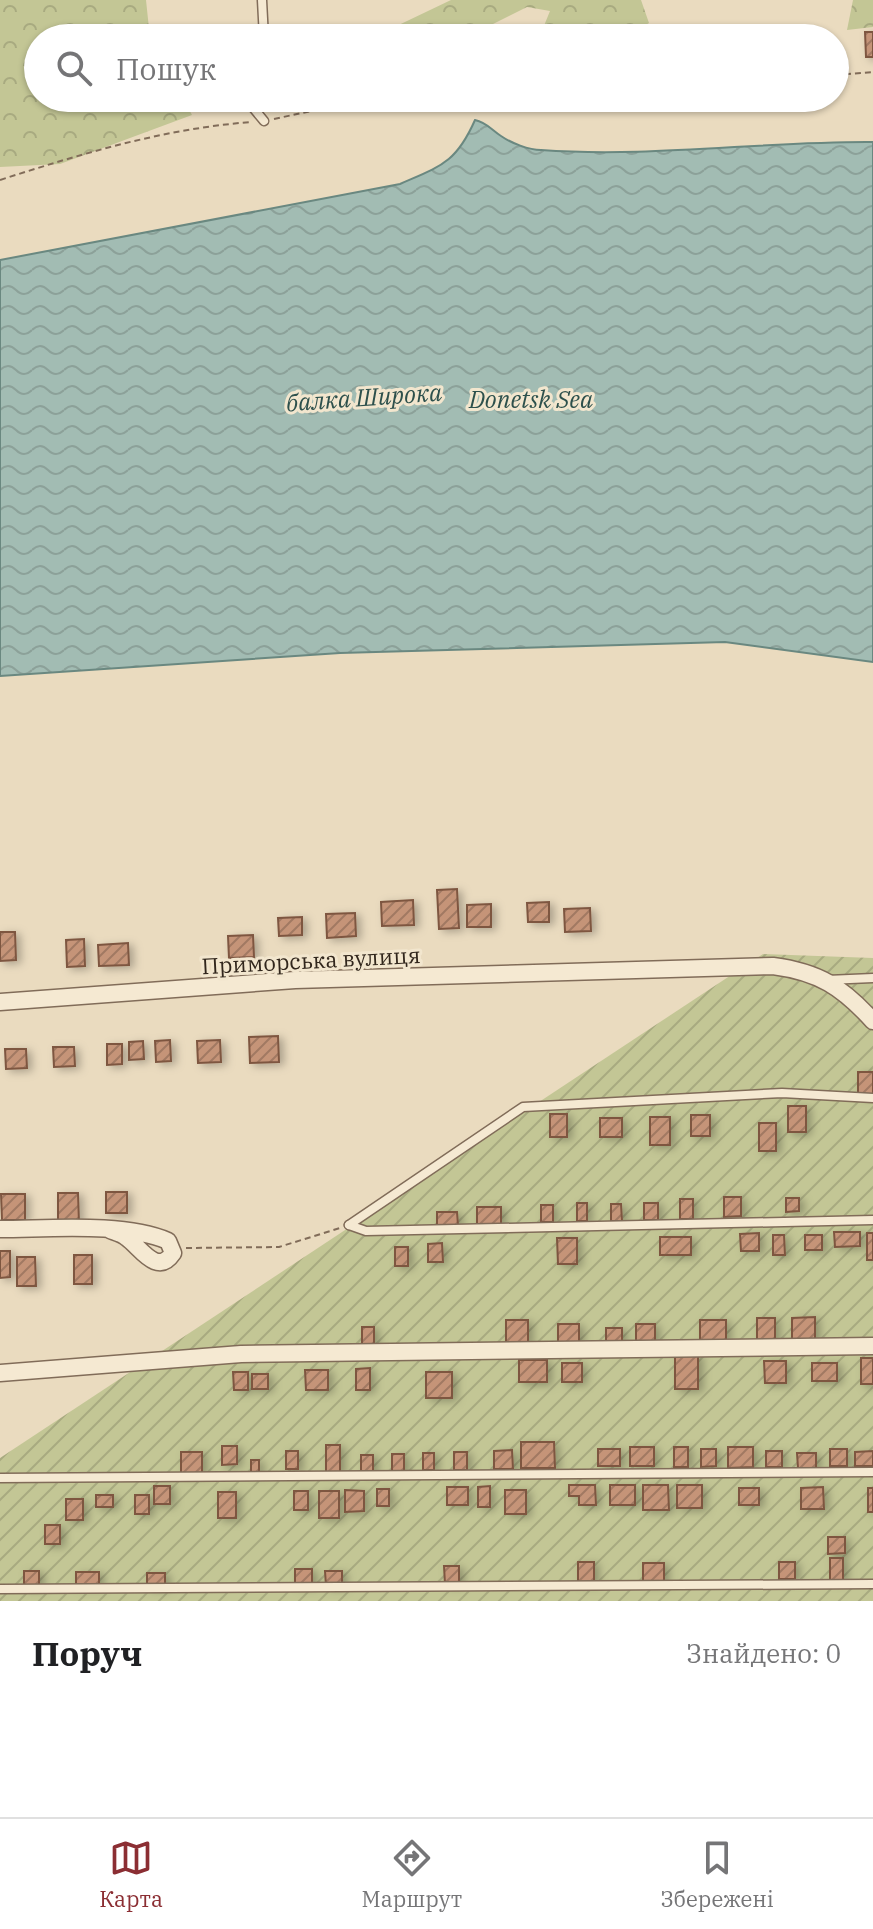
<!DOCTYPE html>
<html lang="uk">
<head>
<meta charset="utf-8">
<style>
	:root { --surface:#fff; --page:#f6f6f6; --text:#202124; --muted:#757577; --line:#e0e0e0; --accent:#8b2e33 }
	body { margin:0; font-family:"IBM Plex Serif",serif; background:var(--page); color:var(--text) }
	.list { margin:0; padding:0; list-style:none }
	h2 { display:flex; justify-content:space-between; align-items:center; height:104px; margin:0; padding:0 32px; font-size:34px }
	h2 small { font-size:26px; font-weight:400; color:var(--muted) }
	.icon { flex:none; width:44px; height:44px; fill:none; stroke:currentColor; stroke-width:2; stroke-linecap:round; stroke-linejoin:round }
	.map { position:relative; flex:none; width:873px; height:1601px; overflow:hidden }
	.search { position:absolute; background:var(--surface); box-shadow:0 2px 6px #0004; left:24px; right:24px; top:24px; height:88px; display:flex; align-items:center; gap:20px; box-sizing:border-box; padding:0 28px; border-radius:44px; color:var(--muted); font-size:30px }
	.sheet { height:216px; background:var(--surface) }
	nav { display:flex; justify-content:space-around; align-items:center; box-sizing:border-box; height:112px; border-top:2px solid var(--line); background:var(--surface); font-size:22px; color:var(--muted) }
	nav a { display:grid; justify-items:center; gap:4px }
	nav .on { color:var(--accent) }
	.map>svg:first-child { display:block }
	.forest { fill:url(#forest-crowns) }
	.garden { fill:url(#garden-furrows) }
	.water { fill:url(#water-waves); stroke:#6a8880; stroke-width:2 }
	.building { fill:url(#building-hatch); stroke:#7e5641; stroke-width:2; filter:url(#shadow) }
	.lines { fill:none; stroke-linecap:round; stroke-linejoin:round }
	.service-casing { stroke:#816c59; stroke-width:11 }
	.minor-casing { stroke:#816c59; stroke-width:19 }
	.path { stroke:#816c59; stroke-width:2; stroke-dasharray:6 4; stroke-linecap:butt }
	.service { stroke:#f5e9d2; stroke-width:8 }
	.minor { stroke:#f5e9d2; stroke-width:16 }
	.labels { text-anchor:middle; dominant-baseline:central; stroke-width:6; stroke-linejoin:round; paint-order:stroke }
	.street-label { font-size:22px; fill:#31261c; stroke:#f2e6ce }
	.water-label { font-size:24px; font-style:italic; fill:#2d504c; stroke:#f2e6ce }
</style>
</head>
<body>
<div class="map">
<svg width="873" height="1601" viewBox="0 0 873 1601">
	<defs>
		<pattern id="forest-crowns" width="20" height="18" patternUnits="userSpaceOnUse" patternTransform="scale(2)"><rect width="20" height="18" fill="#c3c695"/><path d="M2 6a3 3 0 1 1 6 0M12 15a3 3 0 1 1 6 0" fill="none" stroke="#a8aa80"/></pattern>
		<pattern id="garden-furrows" width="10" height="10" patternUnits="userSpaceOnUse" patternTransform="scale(2)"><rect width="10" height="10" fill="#c3c695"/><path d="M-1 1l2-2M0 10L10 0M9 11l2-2" fill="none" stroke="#a8aa80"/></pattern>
		<pattern id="water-waves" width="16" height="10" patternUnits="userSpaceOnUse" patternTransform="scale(2)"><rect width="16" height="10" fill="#a2bcb3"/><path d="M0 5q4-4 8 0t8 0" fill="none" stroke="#8ca199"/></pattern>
		<pattern id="building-hatch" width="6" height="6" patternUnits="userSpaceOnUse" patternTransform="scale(2)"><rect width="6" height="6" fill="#c59478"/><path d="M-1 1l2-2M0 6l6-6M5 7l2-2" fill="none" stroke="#a17962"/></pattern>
		<filter id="shadow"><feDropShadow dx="4.5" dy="2.5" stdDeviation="4" flood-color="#0004"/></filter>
	</defs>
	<rect width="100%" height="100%" fill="#eadbbf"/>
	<!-- forest -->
	<g class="forest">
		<path d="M 0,0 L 146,0 L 150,38 L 38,38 L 38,98 L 183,98 L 192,115 L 60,164 L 0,167 Z"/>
		<path d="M 451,0 L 641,0 L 649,23 L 625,38 L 539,38 L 550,11 L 527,7 L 465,38 L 389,38 L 384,32 Z"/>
		<path d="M 853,0 L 873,0 L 873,27 L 847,30 Z"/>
	</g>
	<!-- garden -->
	<path class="garden" d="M 763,954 L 873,958 L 873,1601 L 0,1601 L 0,1458 Z"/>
	<!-- water -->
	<path class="water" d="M 475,120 C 486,122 492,130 501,136 C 511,143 529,150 541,150 C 651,158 763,141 873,142 L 873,662 L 725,642 L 340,653 L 0,676 L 0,260 L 400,184 C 441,166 456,163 475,120 Z"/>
	<!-- building -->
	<g class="building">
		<path d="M 865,32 L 873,32 L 873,57 L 866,57 Z"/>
		<path d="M 457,889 L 459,928 L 439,929 L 437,890 Z"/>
		<path d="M 413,900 L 414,925 L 382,926 L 381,902 Z"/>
		<path d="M 549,902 L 549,922 L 528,922 L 527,903 Z"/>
		<path d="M 491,904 L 491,927 L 467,927 L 467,905 Z"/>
		<path d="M 590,908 L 591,931 L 565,932 L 564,909 Z"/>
		<path d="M 355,913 L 356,936 L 327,938 L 326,914 Z"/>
		<path d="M 302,917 L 302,935 L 279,936 L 278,918 Z"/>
		<path d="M 0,932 L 15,932 L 16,960 L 0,961 Z"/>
		<path d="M 253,935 L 254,957 L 229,958 L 228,936 Z"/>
		<path d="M 84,939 L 85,966 L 67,967 L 66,940 Z"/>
		<path d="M 128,943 L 129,965 L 99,966 L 98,945 Z"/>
		<path d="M 278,1036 L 279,1062 L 250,1063 L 249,1037 Z"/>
		<path d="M 170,1040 L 171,1061 L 156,1062 L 155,1041 Z"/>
		<path d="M 220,1040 L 221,1062 L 198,1063 L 197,1041 Z"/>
		<path d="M 143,1041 L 144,1059 L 129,1060 L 129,1042 Z"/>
		<path d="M 107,1044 L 122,1044 L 122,1064 L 107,1065 Z"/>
		<path d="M 53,1047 L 74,1047 L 75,1066 L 54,1067 Z"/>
		<path d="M 5,1049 L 26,1049 L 27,1068 L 6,1069 Z"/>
		<rect x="858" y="1072" width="15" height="23"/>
		<rect x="788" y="1106" width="18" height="26"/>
		<rect x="550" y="1114" width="17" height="23"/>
		<rect x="691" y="1115" width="19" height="21"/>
		<rect x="650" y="1117" width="20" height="28"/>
		<rect x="600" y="1118" width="22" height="19"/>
		<rect x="759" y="1123" width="17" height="28"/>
		<rect x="106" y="1192" width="21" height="21"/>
		<path d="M 58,1193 L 78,1193 L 79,1223 L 58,1223 Z"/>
		<path d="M 1,1194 L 25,1194 L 25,1220 L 2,1220 Z"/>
		<path d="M 724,1197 L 741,1197 L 741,1216 L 724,1217 Z"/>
		<path d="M 786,1198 L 799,1198 L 799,1211 L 786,1212 Z"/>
		<rect x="680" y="1199" width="13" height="20"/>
		<rect x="577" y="1203" width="10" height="18"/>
		<rect x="644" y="1203" width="14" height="17"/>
		<path d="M 611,1204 L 621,1204 L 622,1221 L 611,1221 Z"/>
		<rect x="541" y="1205" width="12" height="17"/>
		<rect x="477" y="1207" width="24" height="18"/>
		<path d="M 437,1212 L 457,1212 L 458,1225 L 437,1225 Z"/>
		<path d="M 834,1232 L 860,1232 L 860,1246 L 835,1247 Z"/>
		<path d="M 759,1233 L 759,1251 L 741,1251 L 740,1234 Z"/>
		<rect x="867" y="1233" width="6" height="27"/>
		<path d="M 773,1235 L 784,1235 L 785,1255 L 773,1255 Z"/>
		<rect x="805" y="1235" width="17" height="15"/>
		<rect x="660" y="1237" width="31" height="18"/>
		<path d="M 557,1238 L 577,1238 L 577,1264 L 558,1264 Z"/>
		<path d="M 442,1243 L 443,1262 L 428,1262 L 428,1244 Z"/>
		<rect x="395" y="1247" width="13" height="19"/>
		<path d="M 0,1251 L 10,1251 L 10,1277 L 0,1278 Z"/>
		<rect x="74" y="1255" width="18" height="29"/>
		<path d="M 17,1257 L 35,1257 L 36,1286 L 17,1286 Z"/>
		<path d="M 815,1317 L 815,1341 L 792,1341 L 792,1318 Z"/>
		<rect x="757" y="1318" width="18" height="23"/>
		<rect x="506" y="1320" width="22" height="23"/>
		<rect x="700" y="1320" width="26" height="22"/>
		<rect x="558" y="1324" width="21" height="21"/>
		<rect x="636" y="1324" width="19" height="19"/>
		<rect x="362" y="1327" width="12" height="18"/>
		<rect x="606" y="1328" width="16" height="17"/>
		<rect x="675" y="1355" width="23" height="34"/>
		<rect x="861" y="1358" width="12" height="26"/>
		<rect x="519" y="1360" width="28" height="22"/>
		<path d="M 764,1361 L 786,1361 L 786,1383 L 765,1383 Z"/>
		<rect x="562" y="1363" width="20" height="19"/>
		<rect x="812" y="1363" width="25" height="18"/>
		<path d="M 370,1368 L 370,1390 L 356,1390 L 356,1369 Z"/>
		<path d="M 305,1370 L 328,1370 L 328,1390 L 306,1390 Z"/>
		<path d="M 233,1372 L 248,1372 L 248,1390 L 234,1390 Z"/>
		<rect x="426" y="1372" width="26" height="26"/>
		<rect x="252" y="1374" width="16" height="15"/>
		<path d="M 521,1442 L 554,1442 L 555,1468 L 521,1468 Z"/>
		<rect x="326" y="1445" width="14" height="27"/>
		<path d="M 222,1446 L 237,1446 L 237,1464 L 222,1465 Z"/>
		<rect x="630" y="1447" width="24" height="19"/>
		<rect x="674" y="1447" width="14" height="20"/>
		<path d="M 728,1447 L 753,1447 L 753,1467 L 728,1468 Z"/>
		<rect x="598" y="1449" width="22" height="17"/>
		<path d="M 701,1449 L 716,1449 L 716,1466 L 701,1467 Z"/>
		<rect x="830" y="1449" width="17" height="17"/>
		<path d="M 512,1450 L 513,1469 L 494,1469 L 494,1451 Z"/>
		<rect x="286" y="1451" width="12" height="18"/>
		<rect x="766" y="1451" width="16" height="16"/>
		<path d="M 873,1451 L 873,1466 L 855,1466 L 855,1452 Z"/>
		<path d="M 181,1452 L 202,1452 L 202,1473 L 181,1474 Z"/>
		<rect x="454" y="1452" width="13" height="18"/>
		<rect x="423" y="1453" width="11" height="17"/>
		<path d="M 797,1453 L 816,1453 L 816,1468 L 798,1468 Z"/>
		<rect x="392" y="1454" width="12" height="18"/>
		<rect x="361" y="1455" width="12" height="18"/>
		<rect x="251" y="1460" width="8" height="13"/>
		<path d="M 569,1485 L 595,1485 L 596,1505 L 579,1505 L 579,1496 L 569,1496 Z"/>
		<rect x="610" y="1485" width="25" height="20"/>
		<path d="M 643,1485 L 668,1485 L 669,1510 L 643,1510 Z"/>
		<rect x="677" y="1485" width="25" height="23"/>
		<rect x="154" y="1486" width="16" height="18"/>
		<path d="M 490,1486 L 490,1507 L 478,1507 L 478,1487 Z"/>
		<rect x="447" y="1487" width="21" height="18"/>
		<path d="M 823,1487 L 824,1509 L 801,1509 L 801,1488 Z"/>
		<rect x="739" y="1488" width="20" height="17"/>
		<rect x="868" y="1488" width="5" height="24"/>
		<rect x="377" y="1489" width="12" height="17"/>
		<path d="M 345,1490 L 364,1491 L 364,1511 L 345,1512 Z"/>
		<rect x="505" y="1490" width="21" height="24"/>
		<rect x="294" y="1491" width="14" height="19"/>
		<rect x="319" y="1491" width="20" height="27"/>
		<rect x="218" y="1492" width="18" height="26"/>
		<rect x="96" y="1495" width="17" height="12"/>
		<rect x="135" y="1495" width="14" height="19"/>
		<rect x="66" y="1499" width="17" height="21"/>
		<rect x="45" y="1525" width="15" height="19"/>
		<path d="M 828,1537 L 845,1537 L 845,1553 L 828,1554 Z"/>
		<rect x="830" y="1558" width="13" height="22"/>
		<rect x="578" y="1562" width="16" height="21"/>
		<rect x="779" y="1562" width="16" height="17"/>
		<rect x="643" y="1563" width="21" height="20"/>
		<path d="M 444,1566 L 459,1566 L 459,1584 L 445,1584 Z"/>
		<rect x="295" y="1569" width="17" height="16"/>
		<rect x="24" y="1571" width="15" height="16"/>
		<path d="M 325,1571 L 342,1571 L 342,1586 L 326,1586 Z"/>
		<rect x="76" y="1572" width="23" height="14"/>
		<rect x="147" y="1573" width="18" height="14"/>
	</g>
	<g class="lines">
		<defs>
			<g id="service">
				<path d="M 262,0 L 264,38"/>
				<path d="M 245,98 L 264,121"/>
				<path d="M 827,980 L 873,978"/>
				<path d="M 349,1225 L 523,1107 L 782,1093 L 873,1098"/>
				<path d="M 349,1225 L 366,1231 L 873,1220"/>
				<path d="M 0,1478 L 873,1472"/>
				<path d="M 0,1589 L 873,1584"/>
			</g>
			<g id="minor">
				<path d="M 0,1002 L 295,980 L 773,966 C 819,972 842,987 873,1021"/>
				<path d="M 0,1229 C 49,1229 124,1222 168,1241 L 173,1253 C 157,1277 140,1247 127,1238 C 123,1234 115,1232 110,1230"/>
				<path d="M 0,1373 L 241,1354 L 873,1346"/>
			</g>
		</defs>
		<!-- service casing -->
		<use href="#service" class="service-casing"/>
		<!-- minor casing -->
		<use href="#minor" class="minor-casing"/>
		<!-- path -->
		<g class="path">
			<path d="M 835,75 L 873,72"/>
			<path d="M 274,119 L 353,102 L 397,98"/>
			<path d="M 0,180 C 84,153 163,129 251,122"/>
			<path d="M 186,1248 L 279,1247 L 340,1228"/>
		</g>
		<!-- service -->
		<use href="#service" class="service"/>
		<!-- minor -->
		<use href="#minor" class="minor"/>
	</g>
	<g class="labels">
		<!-- street labels -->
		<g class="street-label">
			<text transform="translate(311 960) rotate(-3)">Приморська вулиця</text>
		</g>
		<!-- water labels -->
		<g class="water-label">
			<text transform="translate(364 397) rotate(-4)">балка Широка</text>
			<text x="531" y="399">Donetsk Sea</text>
		</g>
	</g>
</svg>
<div class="search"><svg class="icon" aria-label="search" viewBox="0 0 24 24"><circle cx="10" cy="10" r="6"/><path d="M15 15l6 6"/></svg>Пошук</div>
</div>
<section class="sheet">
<h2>Поруч<small>Знайдено: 0</small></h2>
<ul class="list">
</ul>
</section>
<nav>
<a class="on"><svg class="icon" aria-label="map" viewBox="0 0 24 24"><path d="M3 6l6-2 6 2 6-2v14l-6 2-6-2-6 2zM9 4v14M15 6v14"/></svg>Карта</a>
<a><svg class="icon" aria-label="directions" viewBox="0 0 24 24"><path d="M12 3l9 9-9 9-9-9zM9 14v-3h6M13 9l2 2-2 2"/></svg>Маршрут</a>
<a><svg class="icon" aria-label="saved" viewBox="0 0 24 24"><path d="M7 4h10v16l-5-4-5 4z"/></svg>Збережені</a>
</nav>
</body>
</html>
